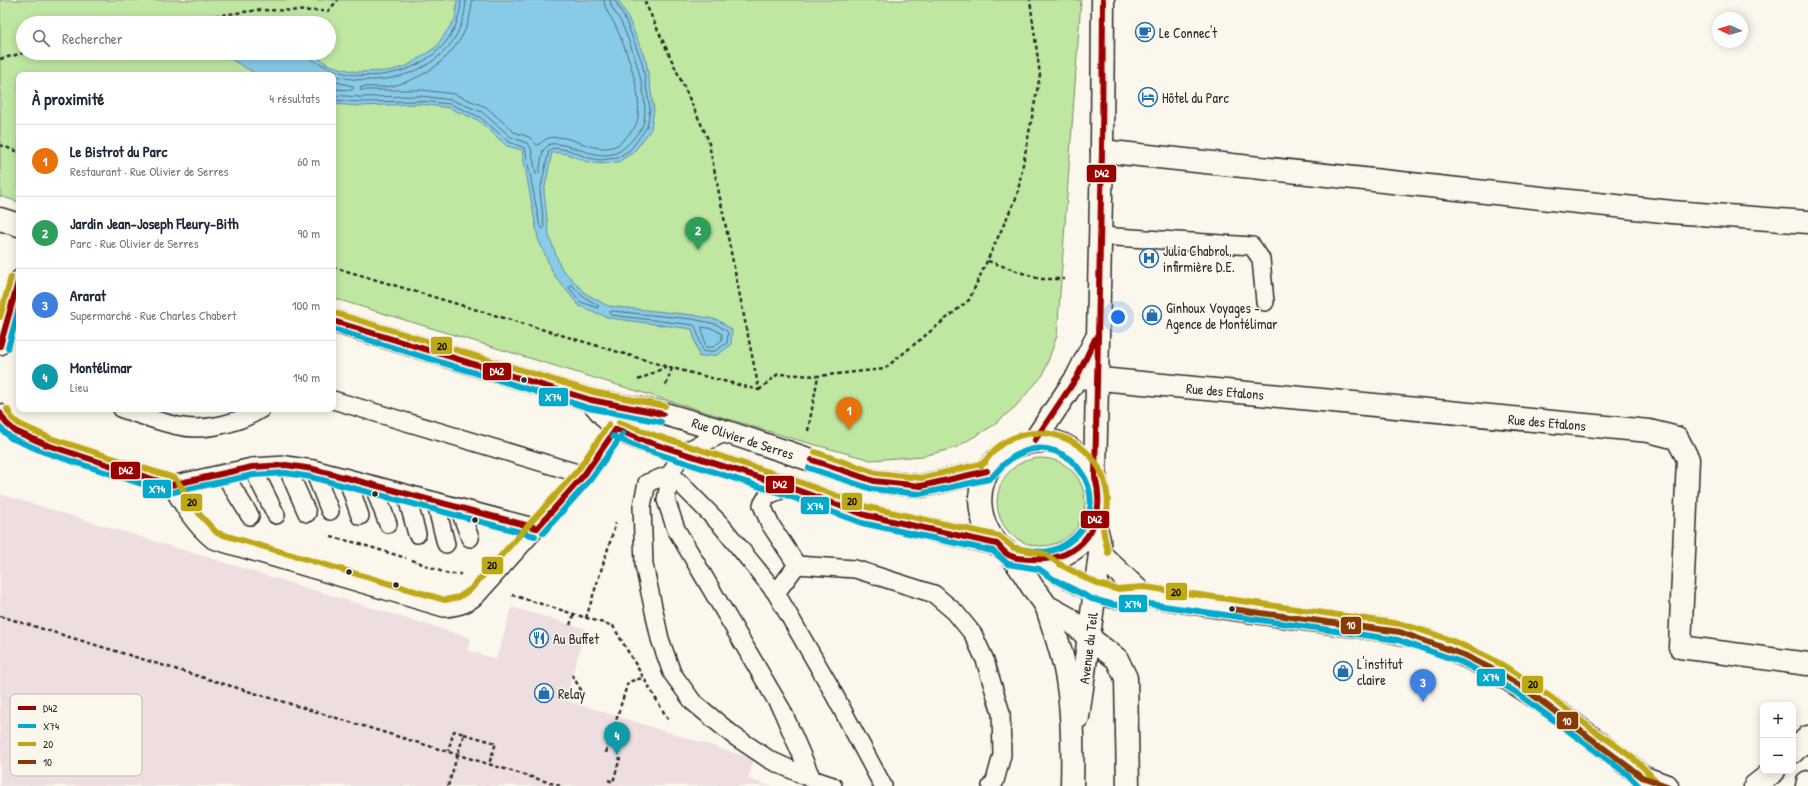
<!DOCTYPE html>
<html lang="fr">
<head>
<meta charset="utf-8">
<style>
	:root { --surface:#fff; --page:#f2f2f3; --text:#1f2937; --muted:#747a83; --line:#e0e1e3; --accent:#1f6fb2 }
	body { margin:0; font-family:"Patrick Hand",sans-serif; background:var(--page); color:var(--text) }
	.controls { position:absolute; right:12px; bottom:12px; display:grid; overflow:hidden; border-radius:8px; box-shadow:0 2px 10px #0003 }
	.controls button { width:36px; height:36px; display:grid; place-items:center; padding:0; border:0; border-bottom:1px solid var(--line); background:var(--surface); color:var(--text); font:20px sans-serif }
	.compass { position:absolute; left:1712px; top:12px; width:36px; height:36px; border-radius:50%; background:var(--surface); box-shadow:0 2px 10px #0003; rotate:274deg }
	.you { position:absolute; left:1118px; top:317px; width:14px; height:14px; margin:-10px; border:3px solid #fff; border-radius:50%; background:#1a73e8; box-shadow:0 0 0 6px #1a73e833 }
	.badge { display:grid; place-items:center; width:26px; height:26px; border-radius:50%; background:var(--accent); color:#fff; font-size:13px; font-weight:700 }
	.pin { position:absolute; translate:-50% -33px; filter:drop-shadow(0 1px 2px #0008) }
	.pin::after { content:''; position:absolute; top:21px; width:14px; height:12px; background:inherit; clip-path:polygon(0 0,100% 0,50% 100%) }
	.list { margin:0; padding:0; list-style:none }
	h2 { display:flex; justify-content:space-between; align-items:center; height:52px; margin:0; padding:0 16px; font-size:17px }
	h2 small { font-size:13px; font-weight:400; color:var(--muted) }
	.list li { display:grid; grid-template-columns:26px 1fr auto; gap:12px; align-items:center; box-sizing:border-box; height:72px; padding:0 16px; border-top:1px solid var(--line) }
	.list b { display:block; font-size:15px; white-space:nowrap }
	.list p { margin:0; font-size:13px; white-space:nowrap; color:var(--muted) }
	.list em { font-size:13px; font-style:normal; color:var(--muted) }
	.icon { flex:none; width:22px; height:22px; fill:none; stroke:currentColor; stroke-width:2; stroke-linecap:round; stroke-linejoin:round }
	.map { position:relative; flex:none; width:1808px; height:786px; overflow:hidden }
	.search { position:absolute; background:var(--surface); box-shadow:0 2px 10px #0003; left:16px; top:16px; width:320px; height:44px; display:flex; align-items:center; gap:10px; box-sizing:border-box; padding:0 14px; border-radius:22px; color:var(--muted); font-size:15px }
	.panel { position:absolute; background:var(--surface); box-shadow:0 2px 10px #0003; left:16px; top:72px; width:320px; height:340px; border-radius:8px }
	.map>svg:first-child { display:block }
	.built { fill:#efdee0 }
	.green { fill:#c0e7a2; stroke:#768966; fill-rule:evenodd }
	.water { fill:#88cbe9; stroke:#638b9d }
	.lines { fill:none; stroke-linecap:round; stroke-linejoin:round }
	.shore { stroke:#506b77; stroke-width:1 }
	.service-casing { stroke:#2b2b2b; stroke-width:20 }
	.minor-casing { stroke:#2b2b2b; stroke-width:25 }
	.tertiary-casing { stroke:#2b2b2b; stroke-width:25 }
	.secondary-casing { stroke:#2b2b2b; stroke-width:25 }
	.path { stroke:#2b2b2b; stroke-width:2.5; stroke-dasharray:4 3; stroke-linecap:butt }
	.service { stroke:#fbf7ec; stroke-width:17 }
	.minor { stroke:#fbf7ec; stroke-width:22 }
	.tertiary { stroke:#fbf7ec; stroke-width:22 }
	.secondary { stroke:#fbf7ec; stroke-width:22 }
	.bus-1-casing { stroke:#fbf7ec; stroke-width:9 }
	.bus-2-casing { stroke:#fbf7ec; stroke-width:9 }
	.bus-3-casing { stroke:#fbf7ec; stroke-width:9 }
	.bus-4-casing { stroke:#fbf7ec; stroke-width:9 }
	.bus-1 { stroke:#9b0000; stroke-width:6 }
	.bus-2 { stroke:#00a9ce; stroke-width:6 }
	.bus-3 { stroke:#bfa815; stroke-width:6 }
	.bus-4 { stroke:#883904; stroke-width:6 }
	.bus-dot { fill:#2b2b2b; stroke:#fbf7ec; stroke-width:1.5 }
	.labels { text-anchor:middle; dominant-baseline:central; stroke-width:3; stroke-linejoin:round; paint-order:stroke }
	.poi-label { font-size:14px; fill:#2b2b2b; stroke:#fbf7ec; text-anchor:start }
	.street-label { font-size:14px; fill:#2b2b2b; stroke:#fbf7ec }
	.key { fill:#fbf7ec; stroke:#bdbab2; stroke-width:1 }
	.key-label { font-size:11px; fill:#2b2b2b }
	.line-badge { stroke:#fbf7ec; stroke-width:1.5 }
	.badge-label { font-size:11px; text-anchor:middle; font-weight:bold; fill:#fff }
	.pale-badge-label { font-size:11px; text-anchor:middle; font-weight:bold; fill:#111 }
</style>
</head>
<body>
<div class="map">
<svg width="1808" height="786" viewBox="0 0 1808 786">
	<rect width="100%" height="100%" fill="#fbf7ec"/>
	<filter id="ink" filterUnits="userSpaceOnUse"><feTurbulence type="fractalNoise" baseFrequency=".025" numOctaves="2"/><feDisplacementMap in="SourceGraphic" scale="8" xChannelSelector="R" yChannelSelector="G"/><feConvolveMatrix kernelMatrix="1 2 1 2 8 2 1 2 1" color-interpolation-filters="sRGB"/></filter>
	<g filter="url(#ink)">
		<!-- built -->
		<path class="built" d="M 0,494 L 471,638 L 467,650 L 496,659 L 512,607 L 586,629 L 565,700 L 754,759 L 748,779 L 772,786 L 0,786 Z"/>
		<!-- green -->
		<g class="green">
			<path d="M 0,0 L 1081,0 L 1057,336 L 1043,375 L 1016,406 L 994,425 L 955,448 L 923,456 L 871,460 L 794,439 L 333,298 L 333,75 L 19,75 L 19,202 L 0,196 ZM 23,23 L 329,23 L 329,53 L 23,53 Z"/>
			<circle cx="1041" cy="502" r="44"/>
		</g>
		<!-- water -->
		<path class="water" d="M 457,0 L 618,0 L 628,17 L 646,61 L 654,110 L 651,129 L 634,152 L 618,162 L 600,164 L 588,162 L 567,154 L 552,152 L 544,192 L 549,236 L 561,268 L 585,293 L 608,306 L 693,315 L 718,320 L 732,330 L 731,345 L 717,355 L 699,357 L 692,329 L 609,318 L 579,306 L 554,275 L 538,239 L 522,150 L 507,146 L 478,120 L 449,108 L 421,104 L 358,106 L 334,104 L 333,103 L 333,75 L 258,75 L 220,53 L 310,53 L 329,65 L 344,69 L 357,72 L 388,71 L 407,66 L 436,47 L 455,19 Z"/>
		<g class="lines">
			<!-- shore -->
			<g class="shore">
				<path d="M 472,0 C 471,44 433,77 392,86 C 382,88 371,86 361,87 L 360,90 L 422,90 L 454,94 L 486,107 L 514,132 L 529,137 L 537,145 C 541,144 544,139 549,138 C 571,133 590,153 612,147 C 619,146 624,139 629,134 C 632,131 636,126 637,122 C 644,96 626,48 615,25 C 611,16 604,10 604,0"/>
				<path d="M 308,53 C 308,59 315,62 321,64 C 373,93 459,67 461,0"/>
				<path d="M 333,75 C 389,92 463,67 466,0"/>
				<path d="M 333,81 L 352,86 L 354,88 L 352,90 L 333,89"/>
				<path d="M 333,95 L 359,97 L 421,96 L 452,100 L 482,112 L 511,137 L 527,143 L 531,148 L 536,174 L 539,173 L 543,150 L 550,144 C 572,142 594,161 616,153 C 622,150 628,145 632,140 C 636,135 641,130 643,125 C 651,99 632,46 621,22 C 617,14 610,8 610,0"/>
				<path d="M 333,100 L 359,102 L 421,101 L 450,104 L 480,117 L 509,142 L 525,148 L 540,227 L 543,229 L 544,227 L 540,191 L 549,150 L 553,148 L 568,150 L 589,158 L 600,160 L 617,158 L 631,149 L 647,127 L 650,109 L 642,62 L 625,19 L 615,0"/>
				<path d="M 570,285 L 572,285 L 582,296 L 598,305 L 598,308 L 581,302 L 569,288 Z"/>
				<path d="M 612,311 L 692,319 L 716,324 L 728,332 L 727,343 L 715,351 L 703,352 L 696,328 L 694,325 L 611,315 L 610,312 Z"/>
				<path d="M 702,327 L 714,329 L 722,334 L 722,340 L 713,347 L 706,347 Z"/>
			</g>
			<defs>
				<g id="service">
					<path d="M 1101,236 L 1252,246 L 1261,259 L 1265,302"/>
					<path d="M 0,346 L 19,279"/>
					<path d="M 333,400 L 584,475"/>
					<path d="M 122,409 C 140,415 159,422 178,426 C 204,432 239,423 261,409"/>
					<path d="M 0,413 L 6,423 L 15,431 L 47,445 L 171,485 L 252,467 L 286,465 L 313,469 L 537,528"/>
					<path d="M 727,432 L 681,453 L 671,474 L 721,525 L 776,593 L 828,683 L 883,786"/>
					<path d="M 286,465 L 307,513"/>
					<path d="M 252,467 L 276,515"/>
					<path d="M 313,469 L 330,511"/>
					<path d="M 224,474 L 250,516"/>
					<path d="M 347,478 L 360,516"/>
					<path d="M 171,485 C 183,505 194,525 213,540 L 444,608 C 458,607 466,605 477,595 L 584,475 L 616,429"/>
					<path d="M 373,485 L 388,524"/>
					<path d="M 789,487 L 768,495 L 762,505 L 770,524 L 797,565 L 855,569 L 934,594 L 955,612 L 973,634 L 985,660 L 1001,713 L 1002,755 L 995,781 L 991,786"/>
					<path d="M 406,494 L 417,534"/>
					<path d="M 435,501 L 446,544"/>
					<path d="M 459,508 L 470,538"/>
					<path d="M 776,593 L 797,565"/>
					<path d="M 812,779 L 782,710 L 676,529 L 666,500 L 671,474 L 647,483 L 642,506 L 644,565 L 660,639 L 672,673 L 693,702 L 734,736 L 770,760 L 812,779 L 833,786"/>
				</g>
				<g id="minor">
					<path d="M 1102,151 L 1672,212 L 1808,222"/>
					<path d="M 1079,377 L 1649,431 L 1677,438 L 1688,459 L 1680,647 L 1808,664"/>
					<path d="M 1100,554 L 1143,595"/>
					<path d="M 1042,561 L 1057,572 L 1095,592 L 1115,597 L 1143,595 L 1232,609 L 1384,630 C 1481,646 1556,712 1632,768 L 1642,777 L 1649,786"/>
					<path d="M 1046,606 L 1068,618 L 1088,637 L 1117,659 L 1126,678 L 1128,786"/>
					<path d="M 1793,752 L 1808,737"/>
					<path d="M 1642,777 L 1667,786"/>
					<path d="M 1755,786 L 1774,771"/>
					<path d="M 1807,786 L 1808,782"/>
				</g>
				<g id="tertiary">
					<path d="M 0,219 L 19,225"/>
					<path d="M 333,321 L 591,400 L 658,412 L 727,432 L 874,481 L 921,486 L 987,471"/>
					<path d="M 591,400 L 616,429 L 642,440 L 789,487 L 865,515 L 997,544"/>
				</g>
				<g id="secondary">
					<path d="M 1035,440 L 1077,377 L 1096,339"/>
					<path d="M 1011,556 C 1020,557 1031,560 1041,561 C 1052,561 1064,555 1072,550 C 1099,532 1103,506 1095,477 L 1102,151 L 1103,0"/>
					<path d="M 1078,717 L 1100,554 L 1099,540 L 1095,524"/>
					<path d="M 1072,786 C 1073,749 1073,711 1066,674 C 1063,655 1053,627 1047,608 C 1044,601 1038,594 1033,588 C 1026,577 1019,565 1011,556 C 1007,551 1001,548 997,544 C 977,521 974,487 993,464 C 1007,446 1027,440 1049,441 C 1071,443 1084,460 1095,477"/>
				</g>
			</defs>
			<!-- service casing -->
			<use href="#service" class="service-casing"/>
			<!-- minor casing -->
			<use href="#minor" class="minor-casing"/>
			<!-- tertiary casing -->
			<use href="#tertiary" class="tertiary-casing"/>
			<!-- secondary casing -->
			<use href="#secondary" class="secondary-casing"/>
			<!-- path -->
			<g class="path">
				<path d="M 160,23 L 259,10 L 328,11 L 338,0"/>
				<path d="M 0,59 L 23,53"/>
				<path d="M 0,145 L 19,152"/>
				<path d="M 988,261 L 1040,279 L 1064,279"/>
				<path d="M 333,267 L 672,368 L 759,390 L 708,139 L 644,0"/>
				<path d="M 638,380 L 666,367"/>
				<path d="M 666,385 L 672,368"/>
				<path d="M 759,390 L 778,374 L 818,376 L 884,369 L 969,300 L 1017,196 L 1040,75 L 1030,0"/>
				<path d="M 808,431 L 818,376"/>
				<path d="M 331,537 L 357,543 L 406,558"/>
				<path d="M 412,560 L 448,574 L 461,574"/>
				<path d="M 512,595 L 613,626 L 669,721"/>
				<path d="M 0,616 L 561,786"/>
				<path d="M 586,618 L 616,523"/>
				<path d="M 570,625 L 574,614"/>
				<path d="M 572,675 L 584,695"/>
				<path d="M 464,734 L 496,743 L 489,764"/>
				<path d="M 606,753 L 628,682 L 642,678"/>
				<path d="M 608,780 L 613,782 L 620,758"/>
				<path d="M 448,786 L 464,734 L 454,731 L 448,751"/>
			</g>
			<!-- service -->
			<use href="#service" class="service"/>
			<!-- minor -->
			<use href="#minor" class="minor"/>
			<!-- tertiary -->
			<use href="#tertiary" class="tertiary"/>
			<!-- secondary -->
			<use href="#secondary" class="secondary"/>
			<defs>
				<g id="bus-1">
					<path d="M 333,321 L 591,400 L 663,414"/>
					<path d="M 0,346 L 19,279"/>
					<path d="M 0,413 L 6,423 L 15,431 L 47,445 L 171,485 L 252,467 L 286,465 L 313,469 L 537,528"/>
					<path d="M 616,429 L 642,440 L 789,487 L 865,515 L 997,544 C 1001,548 1005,554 1011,556 C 1017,559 1026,559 1033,559 C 1082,562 1108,523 1095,477 L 1102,151 L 1103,0"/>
					<path d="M 1035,440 L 1077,377 L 1095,339"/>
					<path d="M 812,460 L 874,481 L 921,486 L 987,471"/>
					<path d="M 537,528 L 584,475 L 616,429"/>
				</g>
				<g id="bus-2">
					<path d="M 333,329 L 589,408 L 661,422"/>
					<path d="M 8,348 L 19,308"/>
					<path d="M 0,428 L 11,438 L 44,452 L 169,493 L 253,475 L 286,473 L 311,477 L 535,536"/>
					<path d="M 613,436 L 640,448 L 786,495 L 862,523 L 993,551 L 1008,564 L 1039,569 L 1053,579 L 1092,599 L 1115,605 L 1143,603 L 1398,640 L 1461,662 L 1494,679 L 1517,693 L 1627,774 L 1639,786"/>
					<path d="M 809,468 L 872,489 L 920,494 L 989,479"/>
					<path d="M 993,476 C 1001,467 1009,458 1021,453 C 1069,431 1116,498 1075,537 C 1055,555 1041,554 1016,548"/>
					<path d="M 543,533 L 590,480 L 623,434"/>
				</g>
				<g id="bus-3">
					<path d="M 335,313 L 593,392 L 665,406"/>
					<path d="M 0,317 L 11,277"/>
					<path d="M 7,409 L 12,418 L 19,424 L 50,438 L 175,478 L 201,516 L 217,533 L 445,600 L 459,597 L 471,589 L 578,470 L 609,424"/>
					<path d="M 619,422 L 645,432 L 791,479 L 867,507 L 999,536 L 1014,548 L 1045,554 L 1061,565 L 1098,584 L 1116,589 L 1144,587 L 1401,624 C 1444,636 1489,654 1526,680 C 1549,695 1570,712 1592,729 C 1614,745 1639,759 1655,781"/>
					<path d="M 815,452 L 876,473 L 921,478 L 985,463"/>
					<path d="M 981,466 C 990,455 999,443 1013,438 C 1049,423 1093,443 1104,480 C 1107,490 1109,501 1107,511 C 1105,516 1103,520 1103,526 C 1103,535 1107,544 1108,553"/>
				</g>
				<path id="bus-4" d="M 1232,609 L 1400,632 L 1464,655 L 1498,672 L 1521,686 L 1642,777 L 1667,786"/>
			</defs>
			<!-- bus-1 casing -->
			<use href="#bus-1" class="bus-1-casing"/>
			<!-- bus-2 casing -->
			<use href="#bus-2" class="bus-2-casing"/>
			<!-- bus-3 casing -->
			<use href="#bus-3" class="bus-3-casing"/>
			<!-- bus-4 casing -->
			<use href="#bus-4" class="bus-4-casing"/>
			<!-- bus-1 -->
			<use href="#bus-1" class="bus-1"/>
			<!-- bus-2 -->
			<use href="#bus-2" class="bus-2"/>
			<!-- bus-3 -->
			<use href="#bus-3" class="bus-3"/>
			<!-- bus-4 -->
			<use href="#bus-4" class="bus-4"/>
		</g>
	</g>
	<!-- icons -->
	<defs>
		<symbol id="cafe-ring" viewBox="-11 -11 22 22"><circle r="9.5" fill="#fbf7ec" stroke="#1f6fb2" stroke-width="1.5"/><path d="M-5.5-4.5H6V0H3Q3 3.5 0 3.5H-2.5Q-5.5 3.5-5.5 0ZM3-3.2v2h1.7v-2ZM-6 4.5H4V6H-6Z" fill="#1f6fb2"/></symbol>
		<symbol id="hotel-ring" viewBox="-11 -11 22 22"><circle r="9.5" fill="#fbf7ec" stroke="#1f6fb2" stroke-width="1.5"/><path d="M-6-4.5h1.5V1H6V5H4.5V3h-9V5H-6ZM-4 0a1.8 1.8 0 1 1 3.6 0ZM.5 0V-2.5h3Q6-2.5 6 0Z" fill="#1f6fb2"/></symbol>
		<symbol id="hospital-ring" viewBox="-11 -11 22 22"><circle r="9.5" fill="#fbf7ec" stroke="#1f6fb2" stroke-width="1.5"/><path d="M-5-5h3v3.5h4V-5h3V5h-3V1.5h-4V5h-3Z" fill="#1f6fb2"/></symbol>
		<symbol id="shop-ring" viewBox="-11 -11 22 22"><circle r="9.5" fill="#fbf7ec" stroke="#1f6fb2" stroke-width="1.5"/><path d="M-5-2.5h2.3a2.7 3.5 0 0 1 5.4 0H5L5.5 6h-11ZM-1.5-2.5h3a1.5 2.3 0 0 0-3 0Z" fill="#1f6fb2"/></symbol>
		<symbol id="restaurant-ring" viewBox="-11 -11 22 22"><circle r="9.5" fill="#fbf7ec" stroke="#1f6fb2" stroke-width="1.5"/><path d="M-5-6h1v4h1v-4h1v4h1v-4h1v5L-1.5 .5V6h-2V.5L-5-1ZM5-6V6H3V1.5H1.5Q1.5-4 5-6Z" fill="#1f6fb2"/></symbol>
	</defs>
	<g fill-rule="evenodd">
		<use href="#cafe-ring" x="1134" y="21" width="22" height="22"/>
		<use href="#hotel-ring" x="1137" y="86" width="22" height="22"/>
		<use href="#hospital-ring" x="1138" y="247" width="22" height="22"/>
		<use href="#shop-ring" x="1141" y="304" width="22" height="22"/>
		<use href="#restaurant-ring" x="528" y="627" width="22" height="22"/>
		<use href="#shop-ring" x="1332" y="660" width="22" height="22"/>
		<use href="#shop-ring" x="533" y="682" width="22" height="22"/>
	</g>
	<!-- markers -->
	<g class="bus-dot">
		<circle cx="524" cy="380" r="3.5"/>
		<circle cx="375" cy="494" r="3.5"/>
		<circle cx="475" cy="520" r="3.5"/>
		<circle cx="349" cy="572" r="3.5"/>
		<circle cx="396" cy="585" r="3.5"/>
		<circle cx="1232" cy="609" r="3.5"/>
	</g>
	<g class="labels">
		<!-- poi labels -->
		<g class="poi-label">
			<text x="1159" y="32">Le Connec't</text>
			<text x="1162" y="97">Hôtel du Parc</text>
			<text x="1163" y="250">Julia Chabrol,<tspan x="1163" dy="16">infirmière D.E.</tspan></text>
			<text x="1166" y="307">Ginhoux Voyages -<tspan x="1166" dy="16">Agence de Montélimar</tspan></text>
			<text x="553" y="638">Au Buffet</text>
			<text x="1357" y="663">L'institut<tspan x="1357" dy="16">claire</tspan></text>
			<text x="558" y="693">Relay</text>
		</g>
		<!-- street labels -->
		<g class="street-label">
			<text transform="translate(1225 391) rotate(5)">Rue des Etalons</text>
			<text transform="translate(1547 422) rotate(5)">Rue des Etalons</text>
			<text transform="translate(743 438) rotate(18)">Rue Olivier de Serres</text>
			<text transform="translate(1088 648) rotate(-83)">Avenue du Teil</text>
		</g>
	</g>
	<!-- legend -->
	<rect x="10" y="694" width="132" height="82" rx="6" class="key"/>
	<rect x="18" y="706" width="18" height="4" fill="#9b0000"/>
	<rect x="18" y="724" width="18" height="4" fill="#00a9ce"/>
	<rect x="18" y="742" width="18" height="4" fill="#bfa815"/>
	<rect x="18" y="760" width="18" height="4" fill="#883904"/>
	<g class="key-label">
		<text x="43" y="712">D42</text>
		<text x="43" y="730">X74</text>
		<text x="43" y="748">20</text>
		<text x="43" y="766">10</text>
	</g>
	<g class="line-badge">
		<rect x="1086" y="164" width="31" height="19" rx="4" fill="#9b0000"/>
		<rect x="430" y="336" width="23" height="19" rx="4" fill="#bfa815"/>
		<rect x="482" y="362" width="30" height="19" rx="4" fill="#9b0000"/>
		<rect x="538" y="387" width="31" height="20" rx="4" fill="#00a9ce"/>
		<rect x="110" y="461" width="31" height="19" rx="4" fill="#9b0000"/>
		<rect x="765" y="475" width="30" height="19" rx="4" fill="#9b0000"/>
		<rect x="142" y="479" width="30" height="20" rx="4" fill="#00a9ce"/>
		<rect x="841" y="492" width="22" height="19" rx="4" fill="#bfa815"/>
		<rect x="180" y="493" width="23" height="19" rx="4" fill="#bfa815"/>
		<rect x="800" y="496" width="30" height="19" rx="4" fill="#00a9ce"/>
		<rect x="1080" y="510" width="30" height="19" rx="4" fill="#9b0000"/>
		<rect x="481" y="556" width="23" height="19" rx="4" fill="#bfa815"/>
		<rect x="1165" y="582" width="23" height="19" rx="4" fill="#bfa815"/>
		<rect x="1118" y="594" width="30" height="19" rx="4" fill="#00a9ce"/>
		<rect x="1340" y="616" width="22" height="19" rx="4" fill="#883904"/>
		<rect x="1476" y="668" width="30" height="19" rx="4" fill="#00a9ce"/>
		<rect x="1521" y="675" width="23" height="19" rx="4" fill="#bfa815"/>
		<rect x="1556" y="711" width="23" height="19" rx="4" fill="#883904"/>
	</g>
	<g class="badge-label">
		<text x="1102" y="177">D42</text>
		<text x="497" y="375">D42</text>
		<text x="553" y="401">X74</text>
		<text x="126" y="474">D42</text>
		<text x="780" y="488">D42</text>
		<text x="157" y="493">X74</text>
		<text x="815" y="510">X74</text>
		<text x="1095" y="523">D42</text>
		<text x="1133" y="608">X74</text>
		<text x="1351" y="629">10</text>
		<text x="1491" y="681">X74</text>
		<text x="1567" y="725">10</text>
	</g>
	<g class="pale-badge-label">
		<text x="442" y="350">20</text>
		<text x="852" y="505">20</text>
		<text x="192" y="506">20</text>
		<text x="492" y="569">20</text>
		<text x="1176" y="596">20</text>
		<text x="1533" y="688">20</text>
	</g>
</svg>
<div class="controls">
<button>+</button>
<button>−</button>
</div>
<svg class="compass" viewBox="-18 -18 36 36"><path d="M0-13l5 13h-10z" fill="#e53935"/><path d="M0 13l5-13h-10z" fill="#747a83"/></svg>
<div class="you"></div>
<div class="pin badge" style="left:849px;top:430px;background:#e8710a">1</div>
<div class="pin badge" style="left:698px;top:250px;background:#2e9e5b">2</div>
<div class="pin badge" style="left:1423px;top:702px;background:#3f7fe0">3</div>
<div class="pin badge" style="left:617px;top:755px;background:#0f9aa8">4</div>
<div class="search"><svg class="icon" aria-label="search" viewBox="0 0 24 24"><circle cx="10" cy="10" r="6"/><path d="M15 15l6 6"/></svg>Rechercher</div>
<section class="panel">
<h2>À proximité<small>4 résultats</small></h2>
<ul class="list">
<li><span class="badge" style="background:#e8710a">1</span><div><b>Le Bistrot du Parc</b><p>Restaurant · Rue Olivier de Serres</p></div><em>60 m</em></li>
<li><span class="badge" style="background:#2e9e5b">2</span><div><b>Jardin Jean-Joseph Fleury-Bith</b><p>Parc · Rue Olivier de Serres</p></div><em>90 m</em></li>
<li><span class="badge" style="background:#3f7fe0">3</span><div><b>Ararat</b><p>Supermarché · Rue Charles Chabert</p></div><em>100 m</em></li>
<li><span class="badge" style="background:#0f9aa8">4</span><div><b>Montélimar</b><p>Lieu</p></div><em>140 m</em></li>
</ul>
</section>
</div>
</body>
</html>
